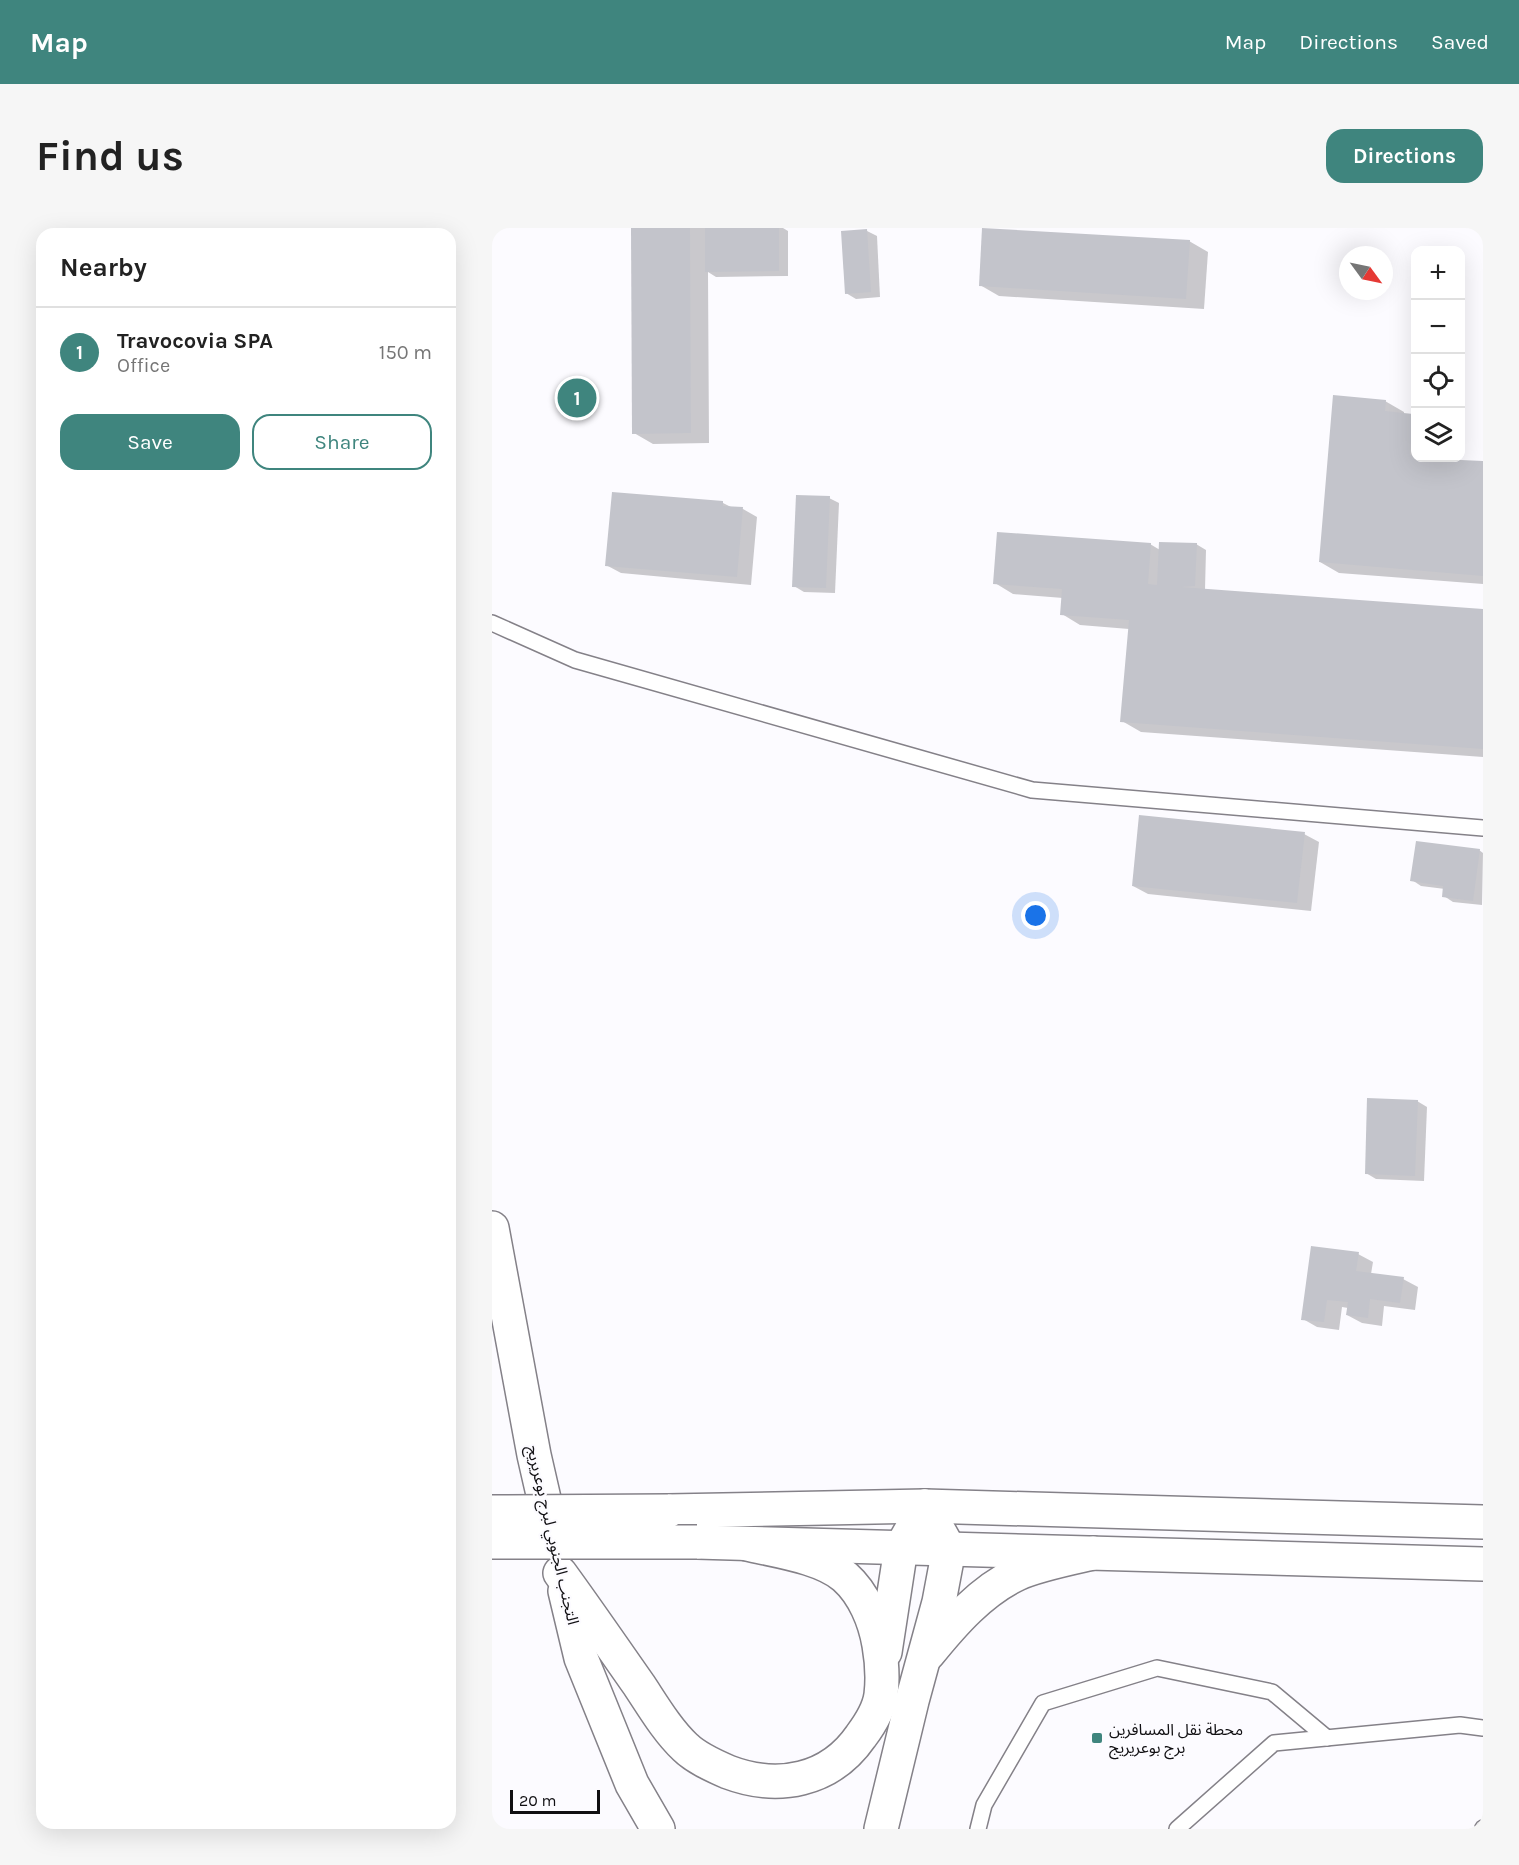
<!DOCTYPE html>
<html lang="en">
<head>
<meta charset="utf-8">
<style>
	:root { --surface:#fff; --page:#f6f6f6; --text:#222; --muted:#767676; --line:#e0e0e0; --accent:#3f857e }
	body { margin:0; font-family:Karla,"Noto Sans Arabic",sans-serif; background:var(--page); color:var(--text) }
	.controls { position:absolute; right:18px; top:18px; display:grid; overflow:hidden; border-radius:12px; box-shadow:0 6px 24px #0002 }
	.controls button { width:54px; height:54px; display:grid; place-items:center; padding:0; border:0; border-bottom:2px solid var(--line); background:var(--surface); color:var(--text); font:30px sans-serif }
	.compass { position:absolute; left:847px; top:18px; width:54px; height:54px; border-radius:50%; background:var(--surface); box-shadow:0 6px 24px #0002; rotate:123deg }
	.scale { position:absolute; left:18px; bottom:15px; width:90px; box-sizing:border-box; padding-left:6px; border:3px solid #100f12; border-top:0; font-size:16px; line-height:21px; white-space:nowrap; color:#100f12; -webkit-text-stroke:4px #fcfbff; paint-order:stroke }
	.you { position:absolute; left:544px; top:688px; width:21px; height:21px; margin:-15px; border:4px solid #fff; border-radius:50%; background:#1a73e8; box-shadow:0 0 0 9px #1a73e833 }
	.badge { display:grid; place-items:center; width:39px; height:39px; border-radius:50%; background:var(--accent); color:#fff; font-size:20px; font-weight:700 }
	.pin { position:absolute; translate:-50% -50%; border:3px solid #fff; box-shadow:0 2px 6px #0006 }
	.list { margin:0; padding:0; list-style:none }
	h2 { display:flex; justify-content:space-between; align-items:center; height:78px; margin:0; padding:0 24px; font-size:26px }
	h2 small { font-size:20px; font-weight:400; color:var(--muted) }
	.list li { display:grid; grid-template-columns:39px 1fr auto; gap:18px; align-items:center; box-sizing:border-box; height:90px; padding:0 24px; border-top:2px solid var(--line) }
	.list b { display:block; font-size:22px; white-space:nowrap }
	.list p { margin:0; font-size:20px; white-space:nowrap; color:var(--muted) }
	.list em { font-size:20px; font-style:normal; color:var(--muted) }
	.actions { display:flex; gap:12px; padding:18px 24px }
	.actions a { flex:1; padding:14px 0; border:2px solid var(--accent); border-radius:18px; text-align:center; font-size:21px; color:var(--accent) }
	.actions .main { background:var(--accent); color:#fff }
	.icon { flex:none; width:33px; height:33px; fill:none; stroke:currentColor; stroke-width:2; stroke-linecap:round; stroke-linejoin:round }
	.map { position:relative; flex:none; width:991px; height:1601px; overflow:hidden; border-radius:18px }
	header { display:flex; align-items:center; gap:36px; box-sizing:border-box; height:84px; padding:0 30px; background:var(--accent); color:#fff }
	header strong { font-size:28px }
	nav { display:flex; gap:33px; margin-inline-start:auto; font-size:21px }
	.intro { display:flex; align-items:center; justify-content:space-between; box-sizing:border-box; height:144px; padding:0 36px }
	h1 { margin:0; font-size:42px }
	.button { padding:15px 27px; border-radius:18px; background:var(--accent); color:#fff; font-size:21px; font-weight:700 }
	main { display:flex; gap:36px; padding:0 36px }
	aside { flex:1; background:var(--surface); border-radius:18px; box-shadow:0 6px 24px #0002 }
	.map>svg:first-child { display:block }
	.shadow { fill:#0003 }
	.building { fill:#c3c4cb }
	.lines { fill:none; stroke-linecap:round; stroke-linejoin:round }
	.lane-casing { stroke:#848188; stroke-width:18 }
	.secondary-casing { stroke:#848188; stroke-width:36 }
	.highway-casing { stroke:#848188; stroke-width:36 }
	.lane { stroke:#fff; stroke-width:15 }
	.secondary { stroke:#fff; stroke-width:33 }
	.highway { stroke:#fff; stroke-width:33 }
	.secondary-bridge-casing { stroke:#848188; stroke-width:36; stroke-linecap:butt }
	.secondary-bridge { stroke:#fff; stroke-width:33 }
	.poi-dot { fill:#3f857e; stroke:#fcfbff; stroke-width:2 }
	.labels { text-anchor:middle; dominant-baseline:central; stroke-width:4.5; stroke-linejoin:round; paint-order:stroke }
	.street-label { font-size:16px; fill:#100f12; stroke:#fcfbff }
	.poi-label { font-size:16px; fill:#100f12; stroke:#fcfbff; text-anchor:start }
</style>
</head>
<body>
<header>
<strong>Map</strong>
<nav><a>Map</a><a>Directions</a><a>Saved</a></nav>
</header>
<div class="intro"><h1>Find us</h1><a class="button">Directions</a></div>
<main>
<aside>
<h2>Nearby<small></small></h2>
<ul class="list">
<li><span class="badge">1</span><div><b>Travocovia SPA</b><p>Office</p></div><em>150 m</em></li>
</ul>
<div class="actions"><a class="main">Save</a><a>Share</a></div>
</aside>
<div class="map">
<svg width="991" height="1601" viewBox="0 0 991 1601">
	<rect width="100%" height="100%" fill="#fcfbff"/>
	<!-- shadow -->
	<g class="shadow">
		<path d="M 141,0 L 291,0 L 296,3 L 296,48 L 224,49 L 216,44 L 217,215 L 161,216 L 142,205 Z"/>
		<path d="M 375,3 L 385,8 L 388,69 L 364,71 L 354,65 Z"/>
		<path d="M 697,13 L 716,24 L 712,81 L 507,68 L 488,57 Z"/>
		<path d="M 893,173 L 912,184 L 912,187 L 924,189 L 924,230 L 991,234 L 991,356 L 847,345 L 828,334 Z"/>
		<path d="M 337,270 L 347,275 L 343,365 L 312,364 L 302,358 Z"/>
		<path d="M 231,275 L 241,280 L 251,281 L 265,289 L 259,357 L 129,345 L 114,337 Z"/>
		<path d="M 658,316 L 668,322 L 704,316 L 714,322 L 713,362 L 991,383 L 991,529 L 649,504 L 630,493 L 637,401 L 588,397 L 570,386 L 571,370 L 521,366 L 503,355 Z"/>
		<path d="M 812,606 L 827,614 L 819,683 L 656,666 L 641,658 Z"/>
		<path d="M 987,622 L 991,625 L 990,677 L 961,674 L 952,668 L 953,661 L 929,658 L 920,652 Z"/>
		<path d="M 925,873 L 935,879 L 932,953 L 884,951 L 874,945 Z"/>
		<path d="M 866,1026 L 881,1034 L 879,1046 L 911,1051 L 926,1059 L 923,1082 L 892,1078 L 890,1098 L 870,1095 L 855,1087 L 856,1080 L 850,1079 L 847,1102 L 825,1099 L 811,1091 Z"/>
	</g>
	<!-- building -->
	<g class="building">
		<path d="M 139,0 L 198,0 L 199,205 L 140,206 Z"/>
		<path d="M 213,0 L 287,0 L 287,43 L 213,44 Z"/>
		<path d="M 490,0 L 698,12 L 694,71 L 487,58 Z"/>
		<path d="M 375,1 L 379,64 L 353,66 L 349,3 Z"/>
		<path d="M 841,167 L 894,172 L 893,183 L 921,186 L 918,227 L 924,227 L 924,230 L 991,233 L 991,348 L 827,334 Z"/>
		<path d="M 120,264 L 231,273 L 231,278 L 251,279 L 245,349 L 113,338 Z"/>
		<path d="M 304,267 L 338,268 L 334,360 L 300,359 Z"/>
		<path d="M 505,304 L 659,315 L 656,356 L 665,357 L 667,314 L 705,315 L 703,358 L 689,359 L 991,381 L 991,521 L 628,494 L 637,392 L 568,387 L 570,361 L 501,356 Z"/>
		<path d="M 647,587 L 813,604 L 805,675 L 640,658 Z"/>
		<path d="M 924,613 L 988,621 L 981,673 L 950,669 L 951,658 L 918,653 Z"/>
		<path d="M 875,870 L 926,872 L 923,948 L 873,946 Z"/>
		<path d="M 819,1018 L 867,1024 L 864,1043 L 912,1049 L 908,1075 L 878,1071 L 876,1090 L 854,1087 L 856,1074 L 835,1072 L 832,1094 L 809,1092 Z"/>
	</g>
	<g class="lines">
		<defs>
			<g id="lane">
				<path d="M 0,395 L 83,432 L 540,562 L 991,600"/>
				<path d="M 486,1601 L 492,1577 L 551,1475 L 665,1440 L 780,1464 L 835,1510"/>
				<path d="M 685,1601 L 782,1515 L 968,1497 L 991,1500"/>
				<path d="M 991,1601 L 991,1600"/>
			</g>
			<g id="secondary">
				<path d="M 176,1283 L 433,1278 L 991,1294"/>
				<path d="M 205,1314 L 991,1336"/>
			</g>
			<g id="highway">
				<path d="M 0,1000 L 42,1227 L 61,1310"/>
				<path d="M 68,1345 C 95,1382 121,1420 147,1457 C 161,1478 175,1502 193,1519 C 204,1530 222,1538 236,1544 C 286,1563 338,1553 369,1508 C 378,1496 387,1482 389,1467 C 391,1450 390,1434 387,1417 C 383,1393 372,1366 353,1349 C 330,1329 285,1323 255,1316"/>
				<path d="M 73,1363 L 89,1430 L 140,1556 L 166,1601"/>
				<path d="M 393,1424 L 409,1320 L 433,1278"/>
				<path d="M 436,1426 C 461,1395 489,1363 525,1346 C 544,1337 579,1330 601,1325"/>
				<path d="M 389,1601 L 420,1473 L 447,1374 L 457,1321 L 433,1278"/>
			</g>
		</defs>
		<!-- lane casing -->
		<use href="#lane" class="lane-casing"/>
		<!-- secondary casing -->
		<use href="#secondary" class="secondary-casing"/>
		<!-- highway casing -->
		<use href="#highway" class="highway-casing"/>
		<!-- lane -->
		<use href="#lane" class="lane"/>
		<!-- secondary -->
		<use href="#secondary" class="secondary"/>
		<!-- highway -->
		<use href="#highway" class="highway"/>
		<defs>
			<g id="secondary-bridge">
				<path d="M 0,1284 L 176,1283"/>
				<path d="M 0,1314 L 205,1314"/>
			</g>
		</defs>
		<!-- secondary-bridge casing -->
		<use href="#secondary-bridge" class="secondary-bridge-casing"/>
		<!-- secondary-bridge -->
		<use href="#secondary-bridge" class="secondary-bridge"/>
	</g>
	<!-- markers -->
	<rect class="poi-dot" x="599" y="1504" width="12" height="12" rx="3"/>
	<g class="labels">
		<!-- street labels -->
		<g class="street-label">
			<text transform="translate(61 1307) rotate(77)">التجنب الجنوبي لبرج بوعريريج</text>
		</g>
		<!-- poi labels -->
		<g class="poi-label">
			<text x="617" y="1501">محطة نقل المسافرين<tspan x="617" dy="18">برج بوعريريج</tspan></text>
		</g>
	</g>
</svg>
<div class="controls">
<button>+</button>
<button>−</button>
<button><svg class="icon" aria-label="locate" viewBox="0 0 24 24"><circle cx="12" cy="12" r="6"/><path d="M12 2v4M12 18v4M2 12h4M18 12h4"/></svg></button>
<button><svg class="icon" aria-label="layers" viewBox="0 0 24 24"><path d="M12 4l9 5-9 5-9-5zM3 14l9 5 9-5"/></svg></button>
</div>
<svg class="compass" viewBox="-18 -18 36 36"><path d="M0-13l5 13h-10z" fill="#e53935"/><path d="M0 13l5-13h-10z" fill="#767676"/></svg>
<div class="scale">20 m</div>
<div class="you"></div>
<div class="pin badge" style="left:85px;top:170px">1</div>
</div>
</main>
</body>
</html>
